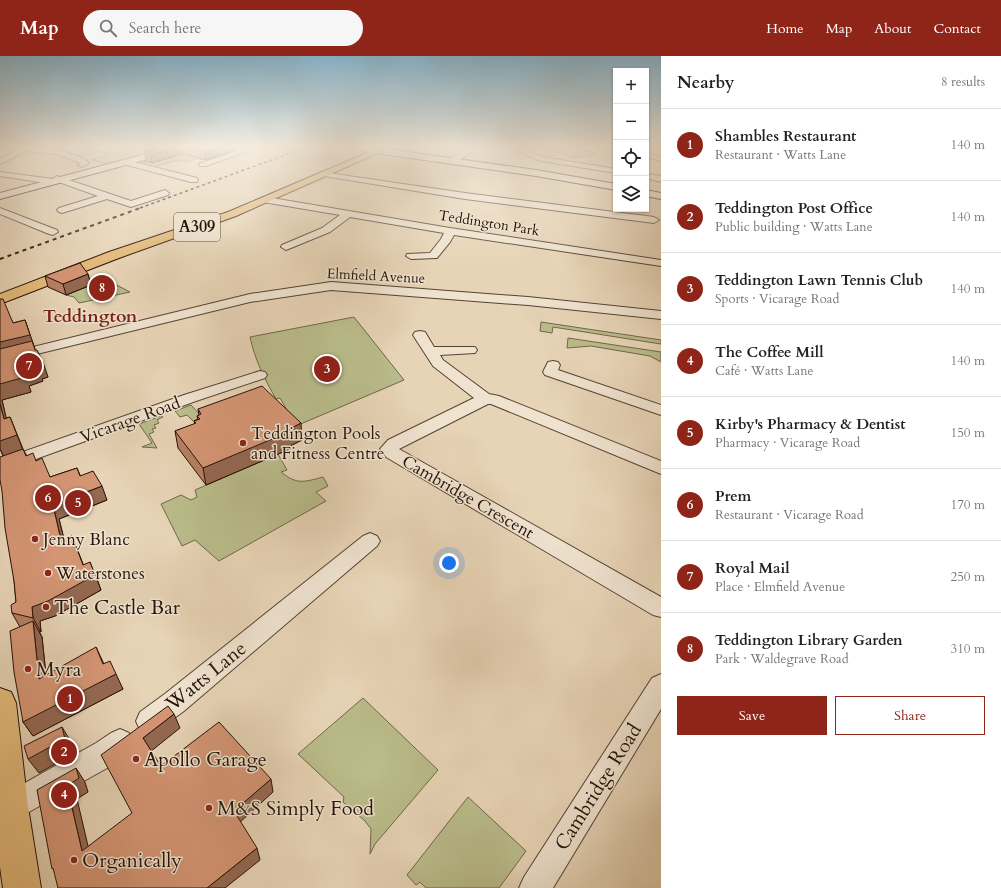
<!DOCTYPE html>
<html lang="en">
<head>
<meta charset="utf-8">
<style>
	:root { --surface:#fff; --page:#f6f6f6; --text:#222; --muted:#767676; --line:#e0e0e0; --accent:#8f2418 }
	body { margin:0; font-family:Cardo,serif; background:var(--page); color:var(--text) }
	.controls { position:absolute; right:12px; top:12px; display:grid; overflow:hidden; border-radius:0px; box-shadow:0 1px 3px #0004 }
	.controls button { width:36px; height:36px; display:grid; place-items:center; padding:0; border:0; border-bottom:1px solid var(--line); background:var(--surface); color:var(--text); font:20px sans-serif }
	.you { position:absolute; left:449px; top:507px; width:14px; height:14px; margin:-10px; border:3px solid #fff; border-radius:50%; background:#1a73e8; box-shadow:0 0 0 6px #1a73e833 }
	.badge { display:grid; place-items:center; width:26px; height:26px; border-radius:50%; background:var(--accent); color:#fff; font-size:13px; font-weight:700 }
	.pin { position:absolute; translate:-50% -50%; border:2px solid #fff; box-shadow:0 1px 4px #0006 }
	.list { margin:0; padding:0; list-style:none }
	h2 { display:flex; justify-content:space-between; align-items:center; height:52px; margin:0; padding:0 16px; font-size:17px }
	h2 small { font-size:13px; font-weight:400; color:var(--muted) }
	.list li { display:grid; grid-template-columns:26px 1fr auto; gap:12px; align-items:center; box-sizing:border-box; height:72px; padding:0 16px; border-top:1px solid var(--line) }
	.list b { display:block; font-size:15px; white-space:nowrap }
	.list p { margin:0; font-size:13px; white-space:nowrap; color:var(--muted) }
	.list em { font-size:13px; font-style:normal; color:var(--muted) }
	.actions { display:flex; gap:8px; padding:12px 16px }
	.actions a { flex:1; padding:9px 0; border:1px solid var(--accent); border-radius:0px; text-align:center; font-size:14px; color:var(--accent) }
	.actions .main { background:var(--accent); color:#fff }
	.icon { flex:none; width:22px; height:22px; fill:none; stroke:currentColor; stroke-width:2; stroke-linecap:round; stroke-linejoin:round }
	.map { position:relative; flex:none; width:661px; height:832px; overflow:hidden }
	header { display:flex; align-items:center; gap:24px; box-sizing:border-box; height:56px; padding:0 20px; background:var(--accent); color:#fff }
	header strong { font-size:19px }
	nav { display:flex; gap:22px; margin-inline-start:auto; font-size:14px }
	.search { width:280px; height:36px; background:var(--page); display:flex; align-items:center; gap:10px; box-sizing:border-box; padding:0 14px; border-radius:22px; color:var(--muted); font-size:15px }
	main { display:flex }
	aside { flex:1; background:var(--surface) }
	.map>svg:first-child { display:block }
	.green { fill:#babc8b; stroke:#706749 }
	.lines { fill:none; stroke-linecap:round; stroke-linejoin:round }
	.street-casing { stroke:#574233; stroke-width:2 }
	.secondary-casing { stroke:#271207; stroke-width:2 }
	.primary-casing { stroke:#271207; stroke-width:2 }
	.street { fill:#efe3d0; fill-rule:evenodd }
	.secondary { fill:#efe3d0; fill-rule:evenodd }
	.primary { fill:#e4ba7b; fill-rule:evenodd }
	.rail-far1 { stroke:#271207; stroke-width:1.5; stroke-dasharray:3 3; stroke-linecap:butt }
	.rail { stroke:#271207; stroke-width:2; stroke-dasharray:4 4; stroke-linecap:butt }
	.wall { fill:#b68064; stroke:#271207 }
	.shaded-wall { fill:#946851; stroke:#271207 }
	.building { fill:#d49574; stroke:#271207 }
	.poi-dot { fill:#8f2418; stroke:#efe3d0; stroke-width:1.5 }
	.labels { text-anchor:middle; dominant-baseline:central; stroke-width:3; stroke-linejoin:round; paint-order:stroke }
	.far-street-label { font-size:14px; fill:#271207; stroke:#efe3d0 }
	.shield { fill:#efe3d0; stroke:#635143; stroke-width:1 }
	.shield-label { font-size:16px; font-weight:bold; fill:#271207 }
	.street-label { font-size:17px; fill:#271207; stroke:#efe3d0 }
	.poi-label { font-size:17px; fill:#271207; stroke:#efe3d0; text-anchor:start }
	.far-district-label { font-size:18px; font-weight:bold; fill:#7a1f14; stroke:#efe3d0 }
	.near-poi-label { font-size:20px; fill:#271207; stroke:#efe3d0; text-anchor:start }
	.near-street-label { font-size:20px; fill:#271207; stroke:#efe3d0 }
</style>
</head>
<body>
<header>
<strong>Map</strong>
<div class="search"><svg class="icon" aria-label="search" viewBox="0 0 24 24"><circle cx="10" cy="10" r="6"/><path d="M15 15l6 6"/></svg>Search here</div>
<nav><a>Home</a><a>Map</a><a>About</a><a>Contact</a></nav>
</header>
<main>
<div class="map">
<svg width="661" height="832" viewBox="0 0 661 832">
	<rect width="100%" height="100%" fill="#e7d4b6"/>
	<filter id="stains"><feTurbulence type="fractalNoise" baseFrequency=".005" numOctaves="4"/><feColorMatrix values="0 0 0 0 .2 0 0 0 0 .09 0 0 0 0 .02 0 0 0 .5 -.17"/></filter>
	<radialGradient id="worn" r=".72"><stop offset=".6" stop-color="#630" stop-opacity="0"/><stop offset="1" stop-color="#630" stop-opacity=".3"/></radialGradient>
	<!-- green -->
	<g class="green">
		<path d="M 84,90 L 175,90 L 107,108 L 92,104 L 109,99 Z"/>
		<path d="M 576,91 L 596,98 L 574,102 L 552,94 Z"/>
		<path d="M 172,95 L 200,102 L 187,106 L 178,104 L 153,111 L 144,108 L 146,107 L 143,106 Z"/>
		<path d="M 105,223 L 130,236 L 79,247 L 74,241 L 66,239 Z"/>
		<path d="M 354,261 L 404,324 L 296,370 L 280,342 L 276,343 C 264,322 255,304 250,281 Z"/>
		<path d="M 541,266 L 661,284 L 661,288 L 553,271 L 552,277 L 540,275 Z"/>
		<path d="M 568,282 L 661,296 L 661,306 L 650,300 L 591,290 L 567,292 Z"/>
		<path d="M 191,349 L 203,362 L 193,365 L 187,359 L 180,361 L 175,355 Z"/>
		<path d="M 161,360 L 163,361 L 157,364 L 159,367 L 154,369 L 156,372 L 152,373 L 154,376 L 149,378 L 157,392 L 142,391 L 152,387 L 139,368 Z"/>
		<path d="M 278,398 L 287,414 L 281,416 C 297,429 304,426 323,421 L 328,430 L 316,436 L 326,445 L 219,505 L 195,484 L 182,490 L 161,448 L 181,439 L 191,444 L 197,441 L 195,434 Z"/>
		<path d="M 363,642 L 438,714 L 375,788 L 370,798 L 371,773 L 365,765 L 343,746 L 344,741 L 298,698 Z"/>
		<path d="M 468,741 L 526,795 L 499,832 L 426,832 L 420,826 L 416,829 L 407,819 Z"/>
	</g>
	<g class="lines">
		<defs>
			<g id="street">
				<path d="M 26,90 C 36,90 80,96 89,107 L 82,111 L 78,109 L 80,107 L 57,98 L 27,95 L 0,108 L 0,103 Z"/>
				<path d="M 250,90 L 261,90 L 206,110 L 200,110 L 199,108 Z"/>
				<path d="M 342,90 C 353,90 373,88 382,95 L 378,97 L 346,92 Z"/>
				<path d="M 470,90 L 479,90 L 456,107 L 450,107 L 450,103 Z"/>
				<path d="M 530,90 L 541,90 L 528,95 L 543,101 L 616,113 L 616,117 L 541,105 L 517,95 Z"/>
				<path d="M 600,90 L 616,92 L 616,96 L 601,92 Z"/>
				<path d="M 646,97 L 661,101 L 661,105 L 646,101 Z"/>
				<path d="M 123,104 L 126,104 L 197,122 L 198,124 L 197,126 L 191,126 L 123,108 Z"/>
				<path d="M 0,116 L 53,123 L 57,120 L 131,145 L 165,134 L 169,137 L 168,139 L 131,151 L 107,143 L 62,157 L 59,156 L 57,154 L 59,152 L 98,140 L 56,125 L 52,128 L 0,120 Z"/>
				<path d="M 321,116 L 465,137 L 654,161 L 659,164 L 654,167 L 465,143 L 324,120 L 320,118 Z"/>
				<path d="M 646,118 L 661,120 L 661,126 L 646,122 Z"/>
				<path d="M 266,141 L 450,172 L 661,204 L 661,210 L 454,179 L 450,186 L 437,202 L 411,203 L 406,200 L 407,198 L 430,197 L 441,183 L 444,177 L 350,161 L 330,176 L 286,194 L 281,191 L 282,189 L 322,172 L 340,159 L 263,146 L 261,144 L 263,142 Z"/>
				<path d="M 0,152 L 57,174 L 58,176 L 53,179 L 49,178 L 0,158 Z"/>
				<path d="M 331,226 L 528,241 L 661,255 L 661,263 L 528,249 L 331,234 L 250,246 L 0,307 L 0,299 L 250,238 Z"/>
				<path d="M 420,275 L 425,276 L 434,291 L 475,291 L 477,294 L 475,297 L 440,299 L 443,304 L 489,338 L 499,340 L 661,405 L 661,418 L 491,348 L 488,348 L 399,393 L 661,541 L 661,561 L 653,559 L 386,401 L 380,393 L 388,384 L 474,342 L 433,310 L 413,279 L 415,276 Z"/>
				<path d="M 553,305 L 558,306 L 560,309 L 558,314 L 661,349 L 661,359 L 545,319 L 543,316 L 548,306 Z"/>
				<path d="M 260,315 L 265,316 L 267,319 L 265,322 L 196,345 L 0,416 L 0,404 L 184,339 Z"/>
				<path d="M 370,477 L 377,480 L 380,485 L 377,490 L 184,655 L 158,674 L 149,678 L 140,674 L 136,665 L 140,656 L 166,637 L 363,480 Z"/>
				<path d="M 661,618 L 661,653 L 553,832 L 519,832 L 524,821 L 652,622 Z"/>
				<path d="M 120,673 L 129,677 L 133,686 L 129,695 L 116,707 L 20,761 L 10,765 L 0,761 L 0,741 L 96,687 L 111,677 Z"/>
			</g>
			<g id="secondary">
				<path d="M 176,90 L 190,90 L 189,92 L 0,143 L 0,137 Z"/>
				<path d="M 378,92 L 536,114 L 616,128 L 616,134 L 536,120 L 375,97 L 373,95 L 375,93 Z"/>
				<path d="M 646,134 L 661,137 L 661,143 L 646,140 Z"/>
			</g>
			<g id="primary">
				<path d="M 383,90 L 394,90 L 236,160 L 119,202 L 0,248 L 0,238 L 109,196 L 228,156 Z"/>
				<path d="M 0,632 L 11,636 L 16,647 L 28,751 L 41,832 L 3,832 L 0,811 Z"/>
			</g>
		</defs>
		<!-- street casing -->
		<use href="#street" class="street-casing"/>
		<!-- secondary casing -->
		<use href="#secondary" class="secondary-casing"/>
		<!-- primary casing -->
		<use href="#primary" class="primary-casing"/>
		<!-- street -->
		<use href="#street" class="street"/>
		<!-- secondary -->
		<use href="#secondary" class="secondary"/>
		<!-- primary -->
		<use href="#primary" class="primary"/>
		<!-- rail-far1 -->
		<path class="rail-far1" d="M 140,152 L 310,90"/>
		<!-- rail -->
		<path class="rail" d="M 0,203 L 143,151"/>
	</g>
	<!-- wall -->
	<g class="wall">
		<path d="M 173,90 L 232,90 L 233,95 L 206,104 L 182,98 L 152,107 L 146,105 L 145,97 Z"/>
		<path d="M 88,218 L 91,229 L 66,239 L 48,231 L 45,220 Z"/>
		<path d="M 0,243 L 13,267 L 25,264 L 35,294 L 48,321 L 42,323 L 43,325 L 29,330 L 31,336 L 2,344 L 6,362 L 10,361 L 23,393 L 27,400 L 36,404 L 50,421 L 77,412 L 80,419 L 107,444 L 59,463 L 64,483 L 72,480 L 83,509 L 96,520 L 101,534 L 55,560 L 40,565 L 41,576 L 39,575 L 42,581 L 46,619 L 104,608 L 123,633 L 33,680 L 23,666 L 20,571 L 12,557 L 16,546 L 3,400 L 0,393 Z"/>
		<path d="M 198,353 L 302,384 L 290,390 L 290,393 L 206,429 L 178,392 L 175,375 L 195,368 L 194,365 L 198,363 L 197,360 L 199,359 Z"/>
	</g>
	<!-- shaded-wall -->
	<g class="shaded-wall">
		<path d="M 144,90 L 171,90 L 146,97 Z"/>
		<path d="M 181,90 L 182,98 L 152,107 L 151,99 Z"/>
		<path d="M 223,90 L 232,90 L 233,95 L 206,104 L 205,96 Z"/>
		<path d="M 88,218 L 91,229 L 66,239 L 63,228 Z"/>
		<path d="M 25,264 L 40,307 L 43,306 L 48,321 L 42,323 L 43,325 L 29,330 L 31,336 L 2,344 L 10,378 L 4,363 L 0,348 L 0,286 Z"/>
		<path d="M 10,361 L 23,394 L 4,401 L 0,393 L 0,385 Z"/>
		<path d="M 301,367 L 302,384 L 290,390 L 290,393 L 206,429 L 203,412 Z"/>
		<path d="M 102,430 L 107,444 L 59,463 L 68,499 L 61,484 L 53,449 Z"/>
		<path d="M 72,480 L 89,523 L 90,506 L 101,534 L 55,560 L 40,565 L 41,576 L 33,562 L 32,551 Z"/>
		<path d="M 33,565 L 42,581 L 48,639 L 39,623 Z"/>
		<path d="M 96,591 L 110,621 L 116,618 L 123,633 L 33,680 L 23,666 L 103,608 Z"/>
		<path d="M 174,658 L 180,672 L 150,696 L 143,682 Z"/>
		<path d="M 62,671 L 71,686 L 74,697 L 39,717 L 28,703 Z"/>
		<path d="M 76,712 L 85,726 L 88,736 L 77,743 L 92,807 L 82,795 L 67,730 Z"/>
		<path d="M 271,723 L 273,736 L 238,768 L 234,755 Z"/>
		<path d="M 257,792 L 260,804 L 225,832 L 207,832 Z"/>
	</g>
	<!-- building -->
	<g class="building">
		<path d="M 173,90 L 223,90 L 205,96 L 181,90 L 151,99 L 145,97 Z"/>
		<path d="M 80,207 L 88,218 L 63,228 L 45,220 Z"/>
		<path d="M 0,243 L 3,243 L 13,267 L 25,264 L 30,279 L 0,286 Z"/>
		<path d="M 32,285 L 35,294 L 37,294 L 43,306 L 36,308 L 38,311 L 23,315 L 25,321 L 0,328 L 0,293 Z"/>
		<path d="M 262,330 L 301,367 L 288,374 L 289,376 L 203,412 L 175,375 L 196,367 L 194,365 L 200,363 L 197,360 L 201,358 L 198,353 Z"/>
		<path d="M 0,348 L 4,363 L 10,361 L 17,379 L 0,385 Z"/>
		<path d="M 23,393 L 26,400 L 33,397 L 36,405 L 42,402 L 50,421 L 77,412 L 80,420 L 93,415 L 102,430 L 53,449 L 61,484 L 72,480 L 83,509 L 90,506 L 95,519 L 48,545 L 32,551 L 33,562 L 12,557 L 11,549 L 16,546 L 14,525 L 5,472 L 2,435 L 0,424 L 0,401 Z"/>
		<path d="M 33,565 L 39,623 L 96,591 L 103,608 L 110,605 L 116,618 L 23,666 L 14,616 L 10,575 Z"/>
		<path d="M 168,650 L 174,658 L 143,682 L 161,710 L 219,666 L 271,723 L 234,755 L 257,792 L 207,832 L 58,832 L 53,812 L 52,813 L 37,734 L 76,712 L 79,722 L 67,730 L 82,795 L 132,757 L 101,699 Z"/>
		<path d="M 62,671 L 65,683 L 28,703 L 24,690 Z"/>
	</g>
	<!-- sky -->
	<linearGradient id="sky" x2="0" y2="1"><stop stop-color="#88b6cf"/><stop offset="0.44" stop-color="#f4ecde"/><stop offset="1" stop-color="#f4ecde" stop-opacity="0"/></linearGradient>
	<rect width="661" height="206" fill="url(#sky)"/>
	<!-- markers -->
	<g class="poi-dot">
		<circle cx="243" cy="387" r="4"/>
		<circle cx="35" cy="483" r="4"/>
		<circle cx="48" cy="517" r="4"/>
		<circle cx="46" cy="551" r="4"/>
		<circle cx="28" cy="613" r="4"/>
		<circle cx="136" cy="703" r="4"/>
		<circle cx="209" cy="752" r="4"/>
		<circle cx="74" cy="804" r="4"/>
	</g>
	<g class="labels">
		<!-- far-street labels -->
		<g class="far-street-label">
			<text transform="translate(489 167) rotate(9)">Teddington Park</text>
			<text transform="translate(376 220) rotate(3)">Elmfield Avenue</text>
		</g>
		<!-- shield labels -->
		<rect class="shield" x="174" y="157" width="46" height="28" rx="3"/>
		<g class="shield-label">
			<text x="197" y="171">A309</text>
		</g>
		<!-- street labels -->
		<g class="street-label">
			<text transform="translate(130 364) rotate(-20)">Vicarage Road</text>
			<text transform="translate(468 441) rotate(30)">Cambridge Crescent</text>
		</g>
		<!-- poi labels -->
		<g class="poi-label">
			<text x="251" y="377">Teddington Pools<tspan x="251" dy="20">and Fitness Centre</tspan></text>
			<text x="43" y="483">Jenny Blanc</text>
			<text x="56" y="517">Waterstones</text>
		</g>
		<!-- far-district labels -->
		<g class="far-district-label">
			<text x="90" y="260">Teddington</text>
		</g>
		<!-- near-poi labels -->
		<g class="near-poi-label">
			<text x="54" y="551">The Castle Bar</text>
			<text x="36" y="613">Myra</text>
			<text x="144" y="703">Apollo Garage</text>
			<text x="217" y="752">M&amp;S Simply Food</text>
			<text x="82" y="804">Organically</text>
		</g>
		<!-- near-street labels -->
		<g class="near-street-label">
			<text transform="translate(206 620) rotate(-39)">Watts Lane</text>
			<text transform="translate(598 731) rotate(-58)">Cambridge Road</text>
		</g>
	</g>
	<rect width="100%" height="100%" filter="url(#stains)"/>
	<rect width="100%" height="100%" fill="url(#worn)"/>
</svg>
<div class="controls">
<button>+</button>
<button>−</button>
<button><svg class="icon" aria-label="locate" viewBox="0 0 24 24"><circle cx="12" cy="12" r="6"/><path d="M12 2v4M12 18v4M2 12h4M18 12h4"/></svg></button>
<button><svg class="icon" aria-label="layers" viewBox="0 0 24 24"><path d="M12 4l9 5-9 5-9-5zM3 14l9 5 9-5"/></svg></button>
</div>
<div class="you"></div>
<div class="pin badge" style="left:70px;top:643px">1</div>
<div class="pin badge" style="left:64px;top:696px">2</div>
<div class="pin badge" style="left:327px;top:313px">3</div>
<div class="pin badge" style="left:64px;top:739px">4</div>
<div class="pin badge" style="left:78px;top:447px">5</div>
<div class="pin badge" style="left:48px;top:442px">6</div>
<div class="pin badge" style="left:29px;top:310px">7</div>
<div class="pin badge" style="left:102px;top:232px">8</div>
</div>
<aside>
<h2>Nearby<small>8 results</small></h2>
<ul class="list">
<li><span class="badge">1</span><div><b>Shambles Restaurant</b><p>Restaurant · Watts Lane</p></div><em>140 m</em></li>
<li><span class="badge">2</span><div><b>Teddington Post Office</b><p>Public building · Watts Lane</p></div><em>140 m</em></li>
<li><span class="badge">3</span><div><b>Teddington Lawn Tennis Club</b><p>Sports · Vicarage Road</p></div><em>140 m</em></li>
<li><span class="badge">4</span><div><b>The Coffee Mill</b><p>Café · Watts Lane</p></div><em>140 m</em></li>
<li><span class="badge">5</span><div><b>Kirby's Pharmacy &amp; Dentist</b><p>Pharmacy · Vicarage Road</p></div><em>150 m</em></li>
<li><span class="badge">6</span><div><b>Prem</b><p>Restaurant · Vicarage Road</p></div><em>170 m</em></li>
<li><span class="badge">7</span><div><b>Royal Mail</b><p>Place · Elmfield Avenue</p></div><em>250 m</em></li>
<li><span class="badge">8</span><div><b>Teddington Library Garden</b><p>Park · Waldegrave Road</p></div><em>310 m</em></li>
</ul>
<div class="actions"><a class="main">Save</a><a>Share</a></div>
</aside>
</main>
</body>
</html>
